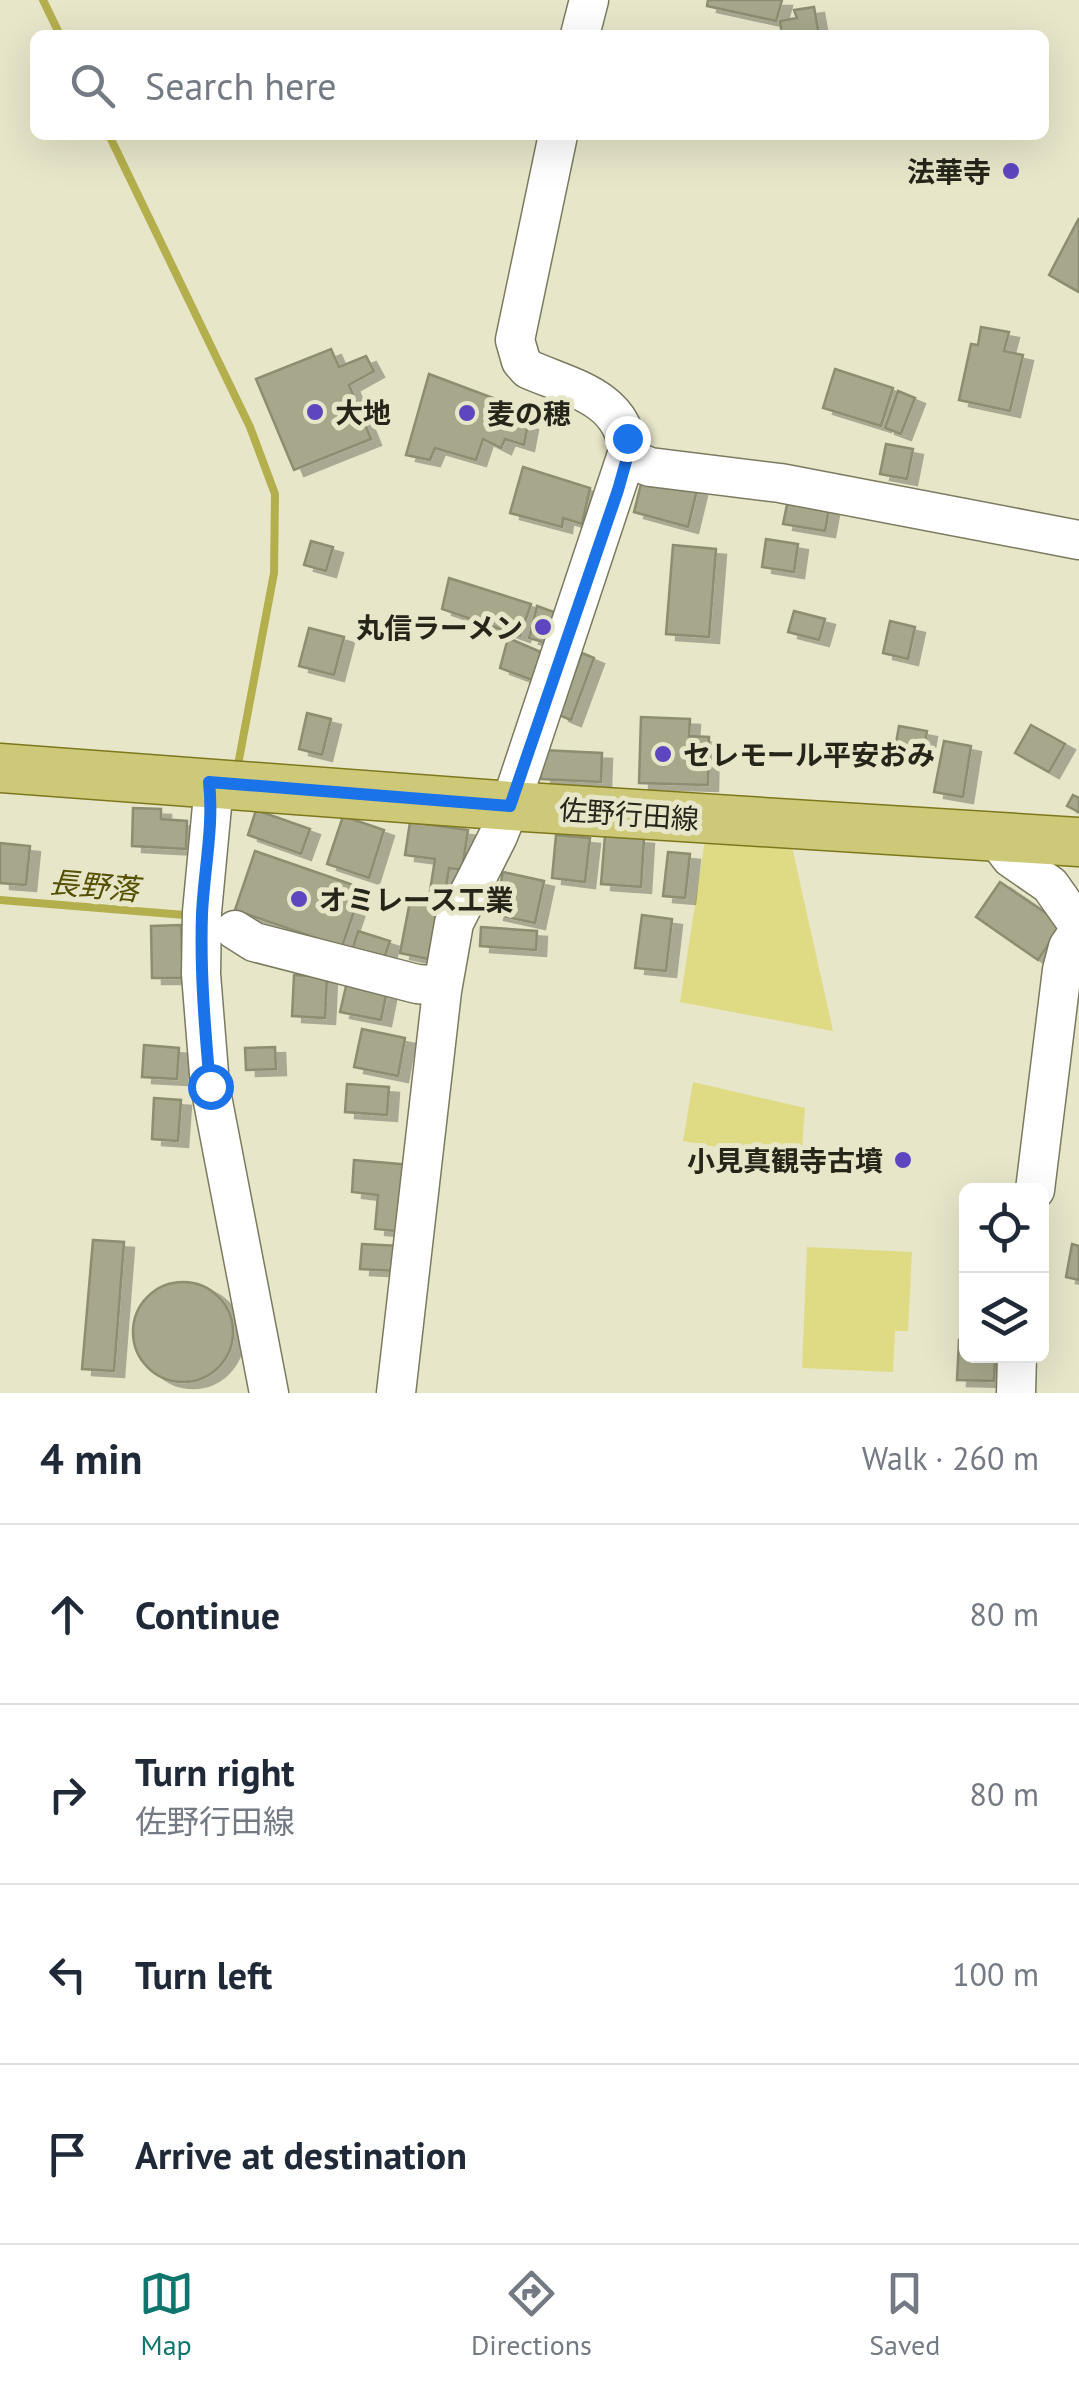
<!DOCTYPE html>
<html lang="en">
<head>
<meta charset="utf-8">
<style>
	:root { --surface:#fff; --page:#f6f6f7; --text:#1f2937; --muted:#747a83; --line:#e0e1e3; --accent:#0f766e }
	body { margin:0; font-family:"PT Sans","Noto Sans JP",sans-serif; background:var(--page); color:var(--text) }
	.controls { position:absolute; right:30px; bottom:30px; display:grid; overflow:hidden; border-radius:15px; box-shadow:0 10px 40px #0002 }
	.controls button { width:90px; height:90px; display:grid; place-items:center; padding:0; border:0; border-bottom:2px solid var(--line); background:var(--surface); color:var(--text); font:50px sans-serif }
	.stop { position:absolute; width:30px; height:30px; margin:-22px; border:8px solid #1a73e8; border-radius:50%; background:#fff }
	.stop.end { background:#1a73e8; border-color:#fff; box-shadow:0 2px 10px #0008 }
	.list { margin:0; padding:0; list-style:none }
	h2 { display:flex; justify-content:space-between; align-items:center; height:130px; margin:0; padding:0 40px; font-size:42px }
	h2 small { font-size:32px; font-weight:400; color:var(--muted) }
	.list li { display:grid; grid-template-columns:65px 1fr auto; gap:30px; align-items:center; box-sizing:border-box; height:180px; padding:0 40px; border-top:2px solid var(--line) }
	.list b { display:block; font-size:38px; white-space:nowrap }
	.list p { margin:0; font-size:32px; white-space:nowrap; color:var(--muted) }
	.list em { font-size:32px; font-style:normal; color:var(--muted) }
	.icon { flex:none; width:55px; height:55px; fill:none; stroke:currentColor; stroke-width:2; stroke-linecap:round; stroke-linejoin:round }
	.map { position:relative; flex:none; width:1079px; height:1393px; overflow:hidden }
	.search { position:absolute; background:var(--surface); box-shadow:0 10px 40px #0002; left:30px; right:30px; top:30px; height:110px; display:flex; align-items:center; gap:25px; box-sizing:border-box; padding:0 35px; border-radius:15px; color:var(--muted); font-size:38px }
	.sheet { height:850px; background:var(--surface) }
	nav { display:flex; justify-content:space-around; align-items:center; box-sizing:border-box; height:140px; border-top:2px solid var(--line); background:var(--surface); font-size:28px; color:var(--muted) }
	nav a { display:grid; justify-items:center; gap:5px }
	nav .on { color:var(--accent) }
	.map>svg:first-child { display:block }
	.green { fill:#dfdb84 }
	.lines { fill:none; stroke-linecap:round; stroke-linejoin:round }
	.stream { stroke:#b4af4d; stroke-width:8 }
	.building { fill:#a7a78b; stroke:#8d8d72; stroke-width:2.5; filter:url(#shadow) }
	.minor-casing { stroke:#7b7a60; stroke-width:41 }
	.major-casing { stroke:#7d781d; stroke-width:51 }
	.minor { stroke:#fff; stroke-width:38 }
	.major { stroke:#cdc978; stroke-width:48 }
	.route { stroke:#1a73e8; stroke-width:12 }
	.poi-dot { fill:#5d46bf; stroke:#e7e6c9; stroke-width:4 }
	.labels { text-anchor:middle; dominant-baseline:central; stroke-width:10; stroke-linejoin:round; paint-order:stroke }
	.poi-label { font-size:28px; font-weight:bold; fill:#25251a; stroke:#e7e6c9; text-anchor:start }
	.street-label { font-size:28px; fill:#25251a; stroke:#e7e6c9 }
	.water-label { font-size:30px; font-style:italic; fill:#555102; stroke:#e7e6c9 }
</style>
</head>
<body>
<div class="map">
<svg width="1079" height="1393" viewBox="0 0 1079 1393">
	<defs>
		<filter id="shadow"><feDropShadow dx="10" dy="6" stdDeviation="0" flood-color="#0004"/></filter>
	</defs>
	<rect width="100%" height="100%" fill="#e7e6c9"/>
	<!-- green -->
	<g class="green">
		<path d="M 705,840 L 792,847 L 833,1031 L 680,1002 Z"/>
		<path d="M 693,1082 L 805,1108 L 800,1174 L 760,1155 L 683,1141 Z"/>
		<path d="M 807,1247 L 912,1252 L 908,1331 L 895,1331 L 893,1372 L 802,1368 Z"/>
	</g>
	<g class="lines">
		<!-- stream -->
		<g class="stream">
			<path d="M 43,0 L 60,35"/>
			<path d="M 109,135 L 250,427 L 275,494 L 274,573 L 237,770"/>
			<path d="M 0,900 L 185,915"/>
		</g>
	</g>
	<!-- building -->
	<g class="building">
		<path d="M 708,0 L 782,0 L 776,21 L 707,6 Z"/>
		<path d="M 814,7 L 819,35 L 782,35 L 780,21 L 797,18 L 794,10 Z"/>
		<path d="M 1079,218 L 1079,292 L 1049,275 Z"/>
		<path d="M 981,327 L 1009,332 L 1004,351 L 1023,355 L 1010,411 L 959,400 L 971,344 L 978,345 Z"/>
		<path d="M 331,349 L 339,367 L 366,356 L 374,371 L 349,385 L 371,439 L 294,470 L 256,379 Z"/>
		<path d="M 835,369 L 893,388 L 881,426 L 823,408 Z"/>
		<path d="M 429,374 L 517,407 L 514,419 L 528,424 L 524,445 L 505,439 L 501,448 L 483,439 L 476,460 L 435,448 L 430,460 L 406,455 Z"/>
		<path d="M 898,391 L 915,398 L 901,434 L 885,428 Z"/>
		<path d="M 886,444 L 913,449 L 907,479 L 880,474 Z"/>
		<path d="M 523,467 L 590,488 L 582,524 L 563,518 L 562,527 L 510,513 Z"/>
		<path d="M 643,476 L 697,490 L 688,527 L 634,512 Z"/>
		<path d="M 790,490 L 831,498 L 825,531 L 783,524 Z"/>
		<path d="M 766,539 L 798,544 L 794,572 L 762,567 Z"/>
		<path d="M 311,541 L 333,547 L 326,571 L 304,565 Z"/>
		<path d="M 673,545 L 716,549 L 709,637 L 666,634 Z"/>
		<path d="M 449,578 L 531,604 L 520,636 L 442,609 Z"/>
		<path d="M 537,606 L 554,612 L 546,643 L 529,638 Z"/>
		<path d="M 794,611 L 825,619 L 819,640 L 788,632 Z"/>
		<path d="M 890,621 L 915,627 L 908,659 L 883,653 Z"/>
		<path d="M 309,628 L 344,637 L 334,675 L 299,666 Z"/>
		<path d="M 508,638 L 543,653 L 532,680 L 500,668 Z"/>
		<path d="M 582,653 L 594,658 L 571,720 L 559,715 Z"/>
		<path d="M 307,713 L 331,719 L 322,755 L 299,749 Z"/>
		<path d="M 641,717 L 690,719 L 689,736 L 709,737 L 708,785 L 639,783 Z"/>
		<path d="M 1031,725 L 1065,744 L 1049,772 L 1015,753 Z"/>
		<path d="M 899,726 L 927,731 L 923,753 L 895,749 Z"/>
		<path d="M 944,741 L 971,746 L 963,797 L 934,792 Z"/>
		<path d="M 542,750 L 602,753 L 601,782 L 541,779 Z"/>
		<path d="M 1073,795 L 1079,798 L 1079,812 L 1067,806 Z"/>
		<path d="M 133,808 L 161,809 L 161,819 L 187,821 L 186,849 L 132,846 Z"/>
		<path d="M 256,810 L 310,829 L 301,854 L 248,835 Z"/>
		<path d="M 343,816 L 384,830 L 369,878 L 327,864 Z"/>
		<path d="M 410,822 L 468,830 L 462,870 L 449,868 L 445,894 L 430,891 L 435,859 L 405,855 Z"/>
		<path d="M 556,835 L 590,838 L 585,882 L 552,878 Z"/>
		<path d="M 605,835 L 644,838 L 641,887 L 601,884 Z"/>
		<path d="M 0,843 L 30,846 L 26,885 L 0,883 Z"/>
		<path d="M 255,851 L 362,888 L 342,947 L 235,910 Z"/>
		<path d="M 668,852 L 690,854 L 685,898 L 663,896 Z"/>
		<path d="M 503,872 L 544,881 L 535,923 L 494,914 Z"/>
		<path d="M 1000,882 L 1062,924 L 1038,960 L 976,917 Z"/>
		<path d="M 410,901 L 438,907 L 428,959 L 400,953 Z"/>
		<path d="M 642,915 L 672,919 L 666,971 L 635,968 Z"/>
		<path d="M 181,925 L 183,978 L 152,978 L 151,926 Z"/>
		<path d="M 481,927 L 537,931 L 536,950 L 480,946 Z"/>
		<path d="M 358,931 L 390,941 L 382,965 L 351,954 Z"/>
		<path d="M 294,975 L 327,977 L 325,1018 L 292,1016 Z"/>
		<path d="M 347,982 L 387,990 L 381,1020 L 340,1012 Z"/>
		<path d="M 362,1029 L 405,1038 L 398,1076 L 354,1067 Z"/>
		<path d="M 144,1045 L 179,1048 L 177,1079 L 142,1077 Z"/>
		<path d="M 275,1047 L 276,1069 L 246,1070 L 245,1048 Z"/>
		<path d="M 347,1084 L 389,1087 L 387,1115 L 345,1112 Z"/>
		<path d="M 154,1098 L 181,1100 L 178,1141 L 152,1139 Z"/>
		<path d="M 354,1160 L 411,1165 L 405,1232 L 375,1229 L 378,1195 L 352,1192 Z"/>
		<path d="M 93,1240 L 124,1242 L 114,1371 L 82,1369 Z"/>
		<path d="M 362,1244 L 399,1246 L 398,1271 L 360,1269 Z"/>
		<path d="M 1072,1244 L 1079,1246 L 1079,1280 L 1066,1277 Z"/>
		<circle cx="183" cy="1332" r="50"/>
		<path d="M 959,1340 L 966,1341 L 966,1356 L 995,1356 L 994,1381 L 957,1380 Z"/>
	</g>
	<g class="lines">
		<defs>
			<g id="minor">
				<path d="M 580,35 L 589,0"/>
				<path d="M 627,458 L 650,467 L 780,483 L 1079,540"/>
				<path d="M 209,782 L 212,806 L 202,912 L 201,974 L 210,1086 L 269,1393"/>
				<path d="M 995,837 L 1011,858 L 1050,885 L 1079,926"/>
				<path d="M 235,930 L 254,942 L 417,984 L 442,986"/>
				<path d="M 1035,1190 L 1062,970 L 1068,947 L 1079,931"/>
				<path d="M 396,1393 L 442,991 L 454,923 L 498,836 L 510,806 L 628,451 C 623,397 571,388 528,369 L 521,361 L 515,340 L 558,135"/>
				<path d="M 1016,1393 L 1017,1356"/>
			</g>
			<path id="major" d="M 0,768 L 525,807 L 1079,842"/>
		</defs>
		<!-- minor casing -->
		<use href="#minor" class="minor-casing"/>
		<!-- major casing -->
		<use href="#major" class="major-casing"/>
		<!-- minor -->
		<use href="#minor" class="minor"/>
		<!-- major -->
		<use href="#major" class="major"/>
	</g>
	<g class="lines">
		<!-- route -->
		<path class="route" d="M 210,1086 C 205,1029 200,972 202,914 C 204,870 214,826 209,782 L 510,806 L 618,490 L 627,458 L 627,438"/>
	</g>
	<!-- markers -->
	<g class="poi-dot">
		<circle cx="1011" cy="171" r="10"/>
		<circle cx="315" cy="412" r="10"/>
		<circle cx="467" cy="413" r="10"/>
		<circle cx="543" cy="627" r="10"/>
		<circle cx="663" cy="754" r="10"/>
		<circle cx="299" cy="899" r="10"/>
		<circle cx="903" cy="1160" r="10"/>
	</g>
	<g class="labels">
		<!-- poi labels -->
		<g class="poi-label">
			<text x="991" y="171" text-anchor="end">法華寺</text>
			<text x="335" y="412">大地</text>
			<text x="487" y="413">麦の穂</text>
			<text x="523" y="627" text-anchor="end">丸信ラーメン</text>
			<text x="683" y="754">セレモール平安おみ</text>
			<text x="319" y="899">オミレース工業</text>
			<text x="883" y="1160" text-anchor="end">小見真観寺古墳</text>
		</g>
		<!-- street labels -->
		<g class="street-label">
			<text transform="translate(629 814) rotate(4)">佐野行田線</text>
		</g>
		<!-- water labels -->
		<g class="water-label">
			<text transform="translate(94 885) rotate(5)">長野落</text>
		</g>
	</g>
</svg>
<div class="controls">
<button><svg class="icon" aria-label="locate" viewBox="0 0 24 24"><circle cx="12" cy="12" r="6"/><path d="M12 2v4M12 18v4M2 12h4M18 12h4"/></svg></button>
<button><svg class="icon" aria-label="layers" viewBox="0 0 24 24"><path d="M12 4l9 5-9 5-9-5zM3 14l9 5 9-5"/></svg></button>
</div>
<div class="stop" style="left:210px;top:1086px"></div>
<div class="stop end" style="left:627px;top:438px"></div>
<div class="search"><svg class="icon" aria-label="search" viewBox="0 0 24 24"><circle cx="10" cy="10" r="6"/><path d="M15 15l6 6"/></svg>Search here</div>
</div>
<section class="sheet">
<h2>4 min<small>Walk · 260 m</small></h2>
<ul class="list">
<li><svg class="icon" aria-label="ahead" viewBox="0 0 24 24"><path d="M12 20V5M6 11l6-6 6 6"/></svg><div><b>Continue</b></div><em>80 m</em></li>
<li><svg class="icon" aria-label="right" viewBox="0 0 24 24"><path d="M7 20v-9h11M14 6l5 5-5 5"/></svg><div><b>Turn right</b><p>佐野行田線</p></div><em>80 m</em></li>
<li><svg class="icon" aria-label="left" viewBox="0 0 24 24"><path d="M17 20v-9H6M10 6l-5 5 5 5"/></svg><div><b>Turn left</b></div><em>100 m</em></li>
<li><svg class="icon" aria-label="arrive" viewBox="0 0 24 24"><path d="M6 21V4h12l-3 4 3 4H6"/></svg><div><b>Arrive at destination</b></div></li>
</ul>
</section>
<nav>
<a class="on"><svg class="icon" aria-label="map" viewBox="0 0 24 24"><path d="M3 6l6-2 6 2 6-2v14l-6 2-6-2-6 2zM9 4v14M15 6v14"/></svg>Map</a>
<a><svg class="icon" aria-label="directions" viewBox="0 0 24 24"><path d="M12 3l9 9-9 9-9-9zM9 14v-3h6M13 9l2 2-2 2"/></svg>Directions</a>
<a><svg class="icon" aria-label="saved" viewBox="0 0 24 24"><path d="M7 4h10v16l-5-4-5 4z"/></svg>Saved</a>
</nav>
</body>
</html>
